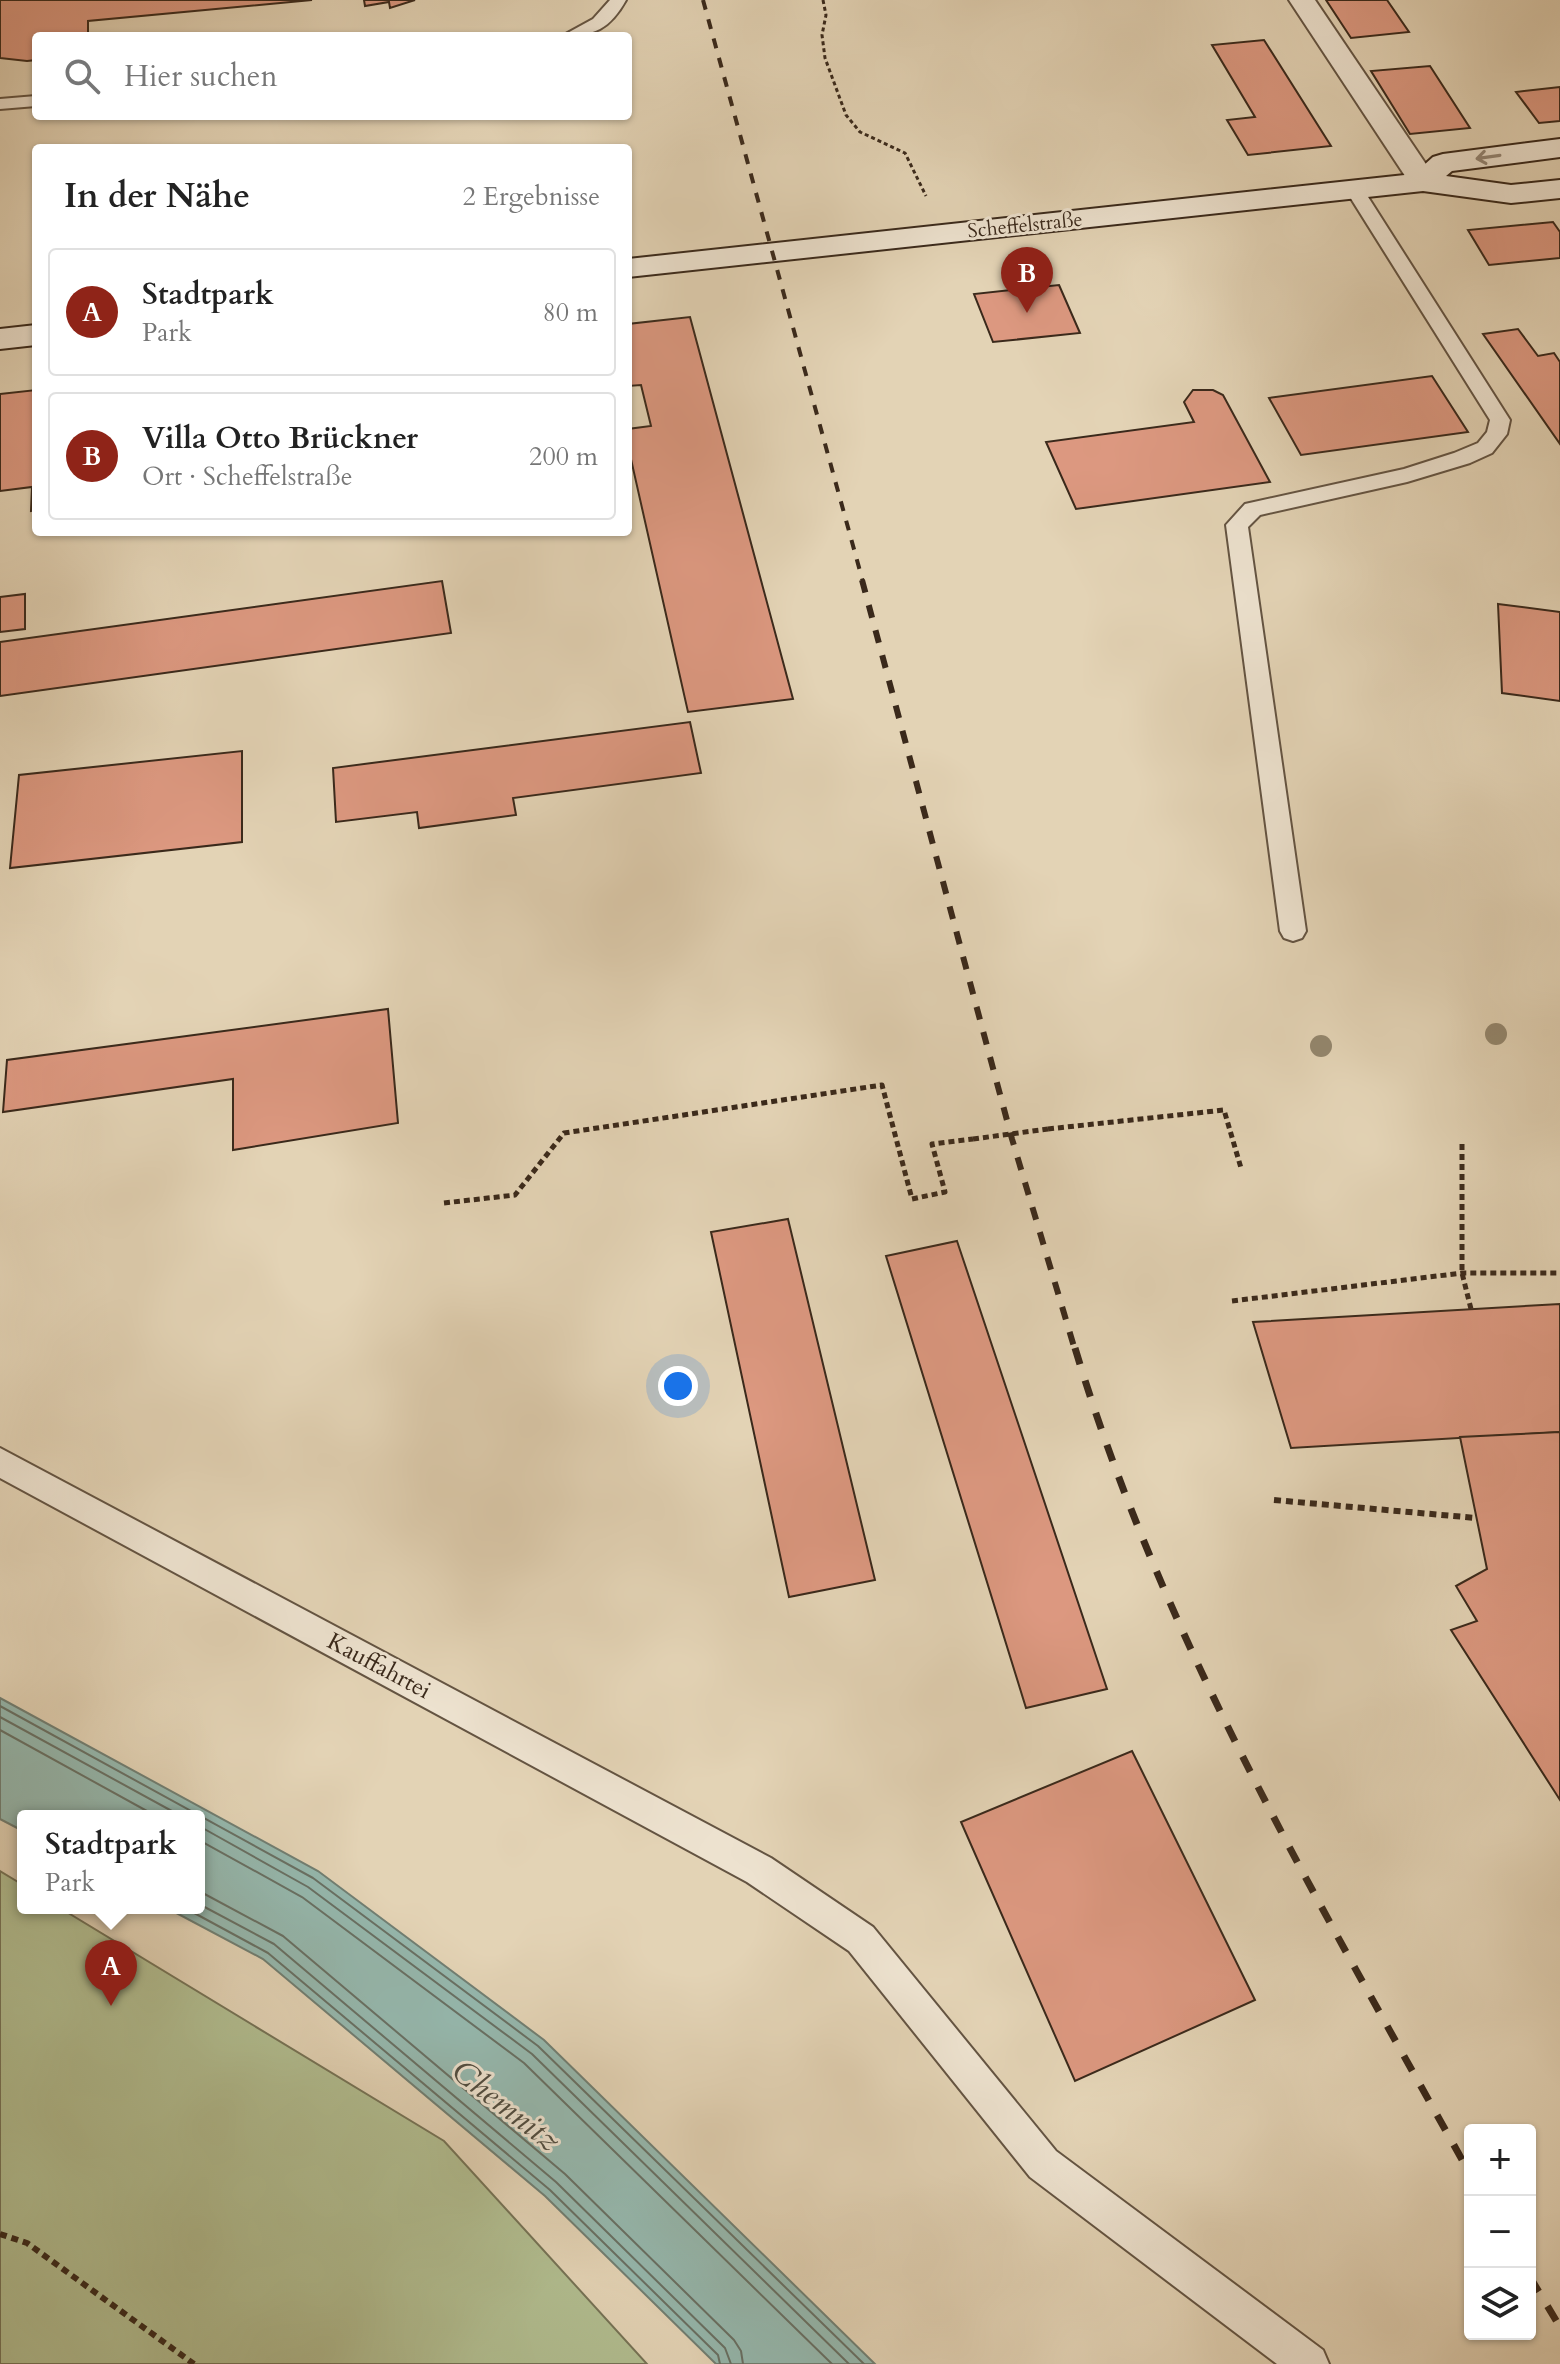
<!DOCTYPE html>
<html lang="de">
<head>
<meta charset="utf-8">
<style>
	:root { --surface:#fff; --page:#f2f2f2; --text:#222; --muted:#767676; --line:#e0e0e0; --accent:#8f2418 }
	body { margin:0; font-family:Cardo,serif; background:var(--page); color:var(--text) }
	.controls { position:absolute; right:24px; bottom:24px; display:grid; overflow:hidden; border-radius:8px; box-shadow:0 2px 6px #0004 }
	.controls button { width:72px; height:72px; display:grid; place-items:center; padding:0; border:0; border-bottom:2px solid var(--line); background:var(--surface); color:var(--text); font:40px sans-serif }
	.you { position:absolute; left:678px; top:1386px; width:28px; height:28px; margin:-20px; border:6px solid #fff; border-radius:50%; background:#1a73e8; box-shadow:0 0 0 12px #1a73e833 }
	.badge { display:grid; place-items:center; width:52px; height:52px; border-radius:50%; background:var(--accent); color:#fff; font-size:26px; font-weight:700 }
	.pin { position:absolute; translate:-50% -66px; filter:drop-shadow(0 2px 4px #0008) }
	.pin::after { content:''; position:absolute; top:42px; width:28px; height:24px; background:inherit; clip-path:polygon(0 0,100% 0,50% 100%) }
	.popup { position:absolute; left:17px; top:1810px; width:188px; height:104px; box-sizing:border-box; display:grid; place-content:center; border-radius:8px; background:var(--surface); filter:drop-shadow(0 2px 6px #0005); font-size:26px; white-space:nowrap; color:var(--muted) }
	.popup b { font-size:30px; color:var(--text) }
	.popup::after { content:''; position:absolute; left:50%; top:100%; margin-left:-16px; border:16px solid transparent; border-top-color:var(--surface) }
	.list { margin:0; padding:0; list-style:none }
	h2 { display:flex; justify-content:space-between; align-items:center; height:104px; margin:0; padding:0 32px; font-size:34px }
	h2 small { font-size:26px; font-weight:400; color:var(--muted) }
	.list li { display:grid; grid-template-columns:52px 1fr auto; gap:24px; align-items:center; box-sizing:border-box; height:128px; margin:0 16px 16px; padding:0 16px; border:2px solid var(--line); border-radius:8px }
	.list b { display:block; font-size:30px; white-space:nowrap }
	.list p { margin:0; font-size:26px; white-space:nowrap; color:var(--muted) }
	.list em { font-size:26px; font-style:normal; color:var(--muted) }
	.icon { flex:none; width:44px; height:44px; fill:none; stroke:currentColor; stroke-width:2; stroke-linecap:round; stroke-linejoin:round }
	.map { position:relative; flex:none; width:1560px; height:2364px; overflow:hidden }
	.search { position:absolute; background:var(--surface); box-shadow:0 2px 6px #0004; left:32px; top:32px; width:600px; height:88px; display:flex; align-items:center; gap:20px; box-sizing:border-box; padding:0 28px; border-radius:8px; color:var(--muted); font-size:30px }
	.panel { position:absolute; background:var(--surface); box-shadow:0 2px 6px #0004; left:32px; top:144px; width:600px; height:392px; border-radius:8px }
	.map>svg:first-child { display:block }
	.green { fill:#b1bd90; stroke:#767356; stroke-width:2 }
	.water { fill:#95b8ae; stroke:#717f73; stroke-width:2 }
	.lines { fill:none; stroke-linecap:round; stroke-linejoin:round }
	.shore { stroke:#687064; stroke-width:2 }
	.building { fill:#dc9880; stroke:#3a291b; stroke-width:2 }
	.service-casing { stroke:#645442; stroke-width:4 }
	.minor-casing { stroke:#645442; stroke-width:4 }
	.secondary-casing { stroke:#3a291b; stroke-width:4 }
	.path-far2 { stroke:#3a291b; stroke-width:3; stroke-dasharray:4 3; stroke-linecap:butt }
	.path-far1 { stroke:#3a291b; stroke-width:5; stroke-dasharray:6 4; stroke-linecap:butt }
	.path { stroke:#3a291b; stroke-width:6; stroke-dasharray:7 5; stroke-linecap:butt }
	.service { fill:#ede2cf; fill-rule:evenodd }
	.minor { fill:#ede2cf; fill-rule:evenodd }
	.secondary { fill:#ede2cf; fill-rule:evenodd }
	.rail-far2 { stroke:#3a291b; stroke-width:4; stroke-dasharray:10 10; stroke-linecap:butt }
	.rail-far1 { stroke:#3a291b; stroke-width:6; stroke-dasharray:13 13; stroke-linecap:butt }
	.rail { stroke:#3a291b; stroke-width:7; stroke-dasharray:17 17; stroke-linecap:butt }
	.path-bridge { stroke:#3a291b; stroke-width:5; stroke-dasharray:6 4; stroke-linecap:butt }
	.tree { fill:#93866d }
	.oneway { stroke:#948675 }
	.labels { text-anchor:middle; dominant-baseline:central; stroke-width:6; stroke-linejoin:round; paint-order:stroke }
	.far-street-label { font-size:20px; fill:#3a291b; stroke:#ede2cf }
	.street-label { font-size:24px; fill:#3a291b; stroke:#ede2cf }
	.near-water-label { font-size:32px; font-style:italic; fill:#514d40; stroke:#ede2cf }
</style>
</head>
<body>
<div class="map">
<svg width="1560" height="2364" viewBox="0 0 1560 2364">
	<rect width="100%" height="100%" fill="#e3d3b5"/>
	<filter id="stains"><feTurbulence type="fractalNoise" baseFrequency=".0025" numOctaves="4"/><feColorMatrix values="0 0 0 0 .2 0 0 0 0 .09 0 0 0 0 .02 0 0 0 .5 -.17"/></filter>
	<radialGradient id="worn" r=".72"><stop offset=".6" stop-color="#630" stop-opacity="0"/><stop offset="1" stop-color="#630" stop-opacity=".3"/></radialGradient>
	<!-- green -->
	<path class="green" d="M 0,1871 L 23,1885 L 23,1908 L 60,1908 L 444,2141 L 647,2364 L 0,2364 Z"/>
	<!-- water -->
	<path class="water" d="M 0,1698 L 318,1871 L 544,2040 L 875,2364 L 716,2364 L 545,2196 L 263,1959 L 167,1908 L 199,1908 L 199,1816 L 23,1816 L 23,1831 L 0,1819 Z"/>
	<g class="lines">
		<!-- shore -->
		<g class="shore">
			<path d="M 0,1706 L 313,1878 L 538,2046 L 864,2364"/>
			<path d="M 0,1717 L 181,1816"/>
			<path d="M 0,1730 L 156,1816"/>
			<path d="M 199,1826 L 308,1887 L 532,2054 L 849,2364"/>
			<path d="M 199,1840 L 302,1897 L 524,2063 L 832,2364"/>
			<path d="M 199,1891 L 283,1936 L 565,2174 L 734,2340 L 741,2351 L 743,2364"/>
			<path d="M 199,1904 L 274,1944 L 556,2182 L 725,2348 L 731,2364"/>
			<path d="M 185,1908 L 268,1953 L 550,2190 L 718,2355 L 720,2364"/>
		</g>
	</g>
	<!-- building -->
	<g class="building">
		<path d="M 0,0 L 312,0 L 88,21 L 88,36 L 36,36 L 36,60 L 27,61 L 0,58 Z"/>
		<path d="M 364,0 L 415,0 L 390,8 L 389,2 L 365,6 Z"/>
		<path d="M 1326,0 L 1387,0 L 1409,32 L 1351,38 Z"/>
		<path d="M 1264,40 L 1331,146 L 1248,155 L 1227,120 L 1255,117 L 1212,45 Z"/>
		<path d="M 1430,66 L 1470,128 L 1410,134 L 1371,71 Z"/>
		<path d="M 1560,87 L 1560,121 L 1539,123 L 1516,92 Z"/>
		<path d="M 1553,222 L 1560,232 L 1560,258 L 1489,265 L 1468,230 Z"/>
		<path d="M 1059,285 L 1080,333 L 993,342 L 974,294 Z"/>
		<path d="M 690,317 L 793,699 L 688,712 L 628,446 L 628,429 L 651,426 L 641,385 L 628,386 L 628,324 Z"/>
		<path d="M 1518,329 L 1538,356 L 1554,353 L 1560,362 L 1560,444 L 1483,334 Z"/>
		<path d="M 1432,376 L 1468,432 L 1301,455 L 1269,398 Z"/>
		<path d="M 36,390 L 36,510 L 31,511 L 32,487 L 0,491 L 0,394 Z"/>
		<path d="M 1193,390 L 1213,390 L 1223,395 L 1270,482 L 1076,509 L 1046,442 L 1194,422 L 1184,402 Z"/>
		<path d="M 442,581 L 451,633 L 0,696 L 0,642 Z"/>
		<path d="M 25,594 L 25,629 L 0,632 L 0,597 Z"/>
		<path d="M 1498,604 L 1560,612 L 1560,701 L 1502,693 Z"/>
		<path d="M 690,722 L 701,773 L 513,798 L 516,815 L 419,828 L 417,812 L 336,822 L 333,768 Z"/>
		<path d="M 242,751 L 242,842 L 10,868 L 19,775 Z"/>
		<path d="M 388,1009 L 398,1123 L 233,1150 L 233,1079 L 3,1112 L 7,1060 Z"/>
		<path d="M 788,1219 L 875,1580 L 789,1597 L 711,1232 Z"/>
		<path d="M 957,1241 L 1107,1689 L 1026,1708 L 886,1256 Z"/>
		<path d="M 1560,1304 L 1560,1432 L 1291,1448 L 1253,1322 Z"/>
		<path d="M 1560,1432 L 1560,1800 L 1451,1630 L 1477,1621 L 1456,1586 L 1487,1569 L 1460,1437 Z"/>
		<path d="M 1132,1751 L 1255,2000 L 1075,2081 L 961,1822 Z"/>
	</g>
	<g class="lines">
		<defs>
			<g id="service">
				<path d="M 610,0 L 626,0 C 610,29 594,36 562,36 L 593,19 Z"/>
				<path d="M 36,96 L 36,106 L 0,109 L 0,99 Z"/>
				<path d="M 1354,183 L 1363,189 L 1510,420 L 1507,434 L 1492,453 L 1470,463 L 1407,482 L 1260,515 L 1248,527 L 1306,931 L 1302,938 L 1293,941 L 1284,938 L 1280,931 L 1226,525 L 1245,504 L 1404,469 L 1454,453 L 1478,443 L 1487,432 L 1490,420 L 1345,189 Z"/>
				<path d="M 0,1448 L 771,1858 L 873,1927 L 1056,2151 L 1323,2350 L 1329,2364 L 1277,2364 L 1030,2177 L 849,1951 L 747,1882 L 0,1478 Z"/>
			</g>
			<path id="minor" d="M 1289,0 L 1315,0 L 1438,182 L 1433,188 L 1423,191 L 1413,188 Z"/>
			<g id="secondary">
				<path d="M 1560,139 L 1560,157 L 1452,171 L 1446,176 L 1511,185 L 1560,180 L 1560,198 L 1511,203 L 1423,191 L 628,277 L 628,259 L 1414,174 L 1433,157 L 1443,154 Z"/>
				<path d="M 36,325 L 36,345 L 0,349 L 0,329 Z"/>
			</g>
		</defs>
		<!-- service casing -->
		<use href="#service" class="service-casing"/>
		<!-- minor casing -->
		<use href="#minor" class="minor-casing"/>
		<!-- secondary casing -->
		<use href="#secondary" class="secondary-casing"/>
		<!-- path-far2 -->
		<path class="path-far2" d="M 823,0 L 826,15 L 822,35 L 825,58 L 846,115 L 860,132 L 905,153 L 926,196"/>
		<!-- path-far1 -->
		<g class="path-far1">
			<path d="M 1048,1129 L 1224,1110 L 1241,1168"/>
			<path d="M 1462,1144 L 1462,1273 L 1471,1309"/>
			<path d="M 444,1203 L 515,1195 L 564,1133 L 882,1085 L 912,1199 L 945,1192 L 932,1144 L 973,1139"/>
			<path d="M 1232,1301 L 1462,1273 L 1560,1273"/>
		</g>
		<!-- path -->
		<g class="path">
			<path d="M 1274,1500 L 1476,1518"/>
			<path d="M 0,2234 L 27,2243 L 194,2364"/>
		</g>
		<!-- service -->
		<use href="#service" class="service"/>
		<!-- minor -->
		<use href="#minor" class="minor"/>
		<!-- secondary -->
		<use href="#secondary" class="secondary"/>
		<!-- rail-far2 -->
		<path class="rail-far2" d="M 703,0 L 863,582"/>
		<!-- rail-far1 -->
		<path class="rail-far1" d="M 862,580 L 1012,1139 L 1075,1350"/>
		<!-- rail -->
		<g class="rail">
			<path d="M 1075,1348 C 1163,1641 1322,1908 1470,2174"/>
			<path d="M 1530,2277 L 1560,2327"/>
		</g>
		<!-- path-bridge -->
		<path class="path-bridge" d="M 973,1139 L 1048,1129"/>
	</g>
	<!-- trees -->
	<g class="tree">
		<circle cx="1496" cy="1034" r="11"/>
		<circle cx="1321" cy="1046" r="11"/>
	</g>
	<!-- one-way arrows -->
	<defs><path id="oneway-shaft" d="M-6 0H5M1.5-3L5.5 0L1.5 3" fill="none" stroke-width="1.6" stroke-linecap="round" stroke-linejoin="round" transform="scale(2)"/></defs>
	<use class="oneway" href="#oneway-shaft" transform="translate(1488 157) rotate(172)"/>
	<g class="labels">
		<!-- far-street labels -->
		<g class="far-street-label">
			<text transform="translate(1025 225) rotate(-6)">Scheffelstraße</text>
		</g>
		<!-- street labels -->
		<g class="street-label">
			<text transform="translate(379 1666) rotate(28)">Kauffahrtei</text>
		</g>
		<!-- near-water labels -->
		<g class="near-water-label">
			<text transform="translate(506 2106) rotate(38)">Chemnitz</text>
		</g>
	</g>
	<rect width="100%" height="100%" filter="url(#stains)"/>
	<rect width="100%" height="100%" fill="url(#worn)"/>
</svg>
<div class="controls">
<button>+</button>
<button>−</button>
<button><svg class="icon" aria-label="layers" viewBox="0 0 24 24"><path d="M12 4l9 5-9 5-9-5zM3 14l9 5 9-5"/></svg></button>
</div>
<div class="you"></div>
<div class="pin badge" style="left:111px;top:2006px">A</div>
<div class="popup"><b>Stadtpark</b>Park</div>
<div class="pin badge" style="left:1027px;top:313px">B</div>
<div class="search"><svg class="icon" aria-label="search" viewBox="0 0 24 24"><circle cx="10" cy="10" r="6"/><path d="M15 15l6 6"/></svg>Hier suchen</div>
<section class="panel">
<h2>In der Nähe<small>2 Ergebnisse</small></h2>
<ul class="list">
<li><span class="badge">A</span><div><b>Stadtpark</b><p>Park</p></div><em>80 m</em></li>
<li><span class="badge">B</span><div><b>Villa Otto Brückner</b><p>Ort · Scheffelstraße</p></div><em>200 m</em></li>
</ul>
</section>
</div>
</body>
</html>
